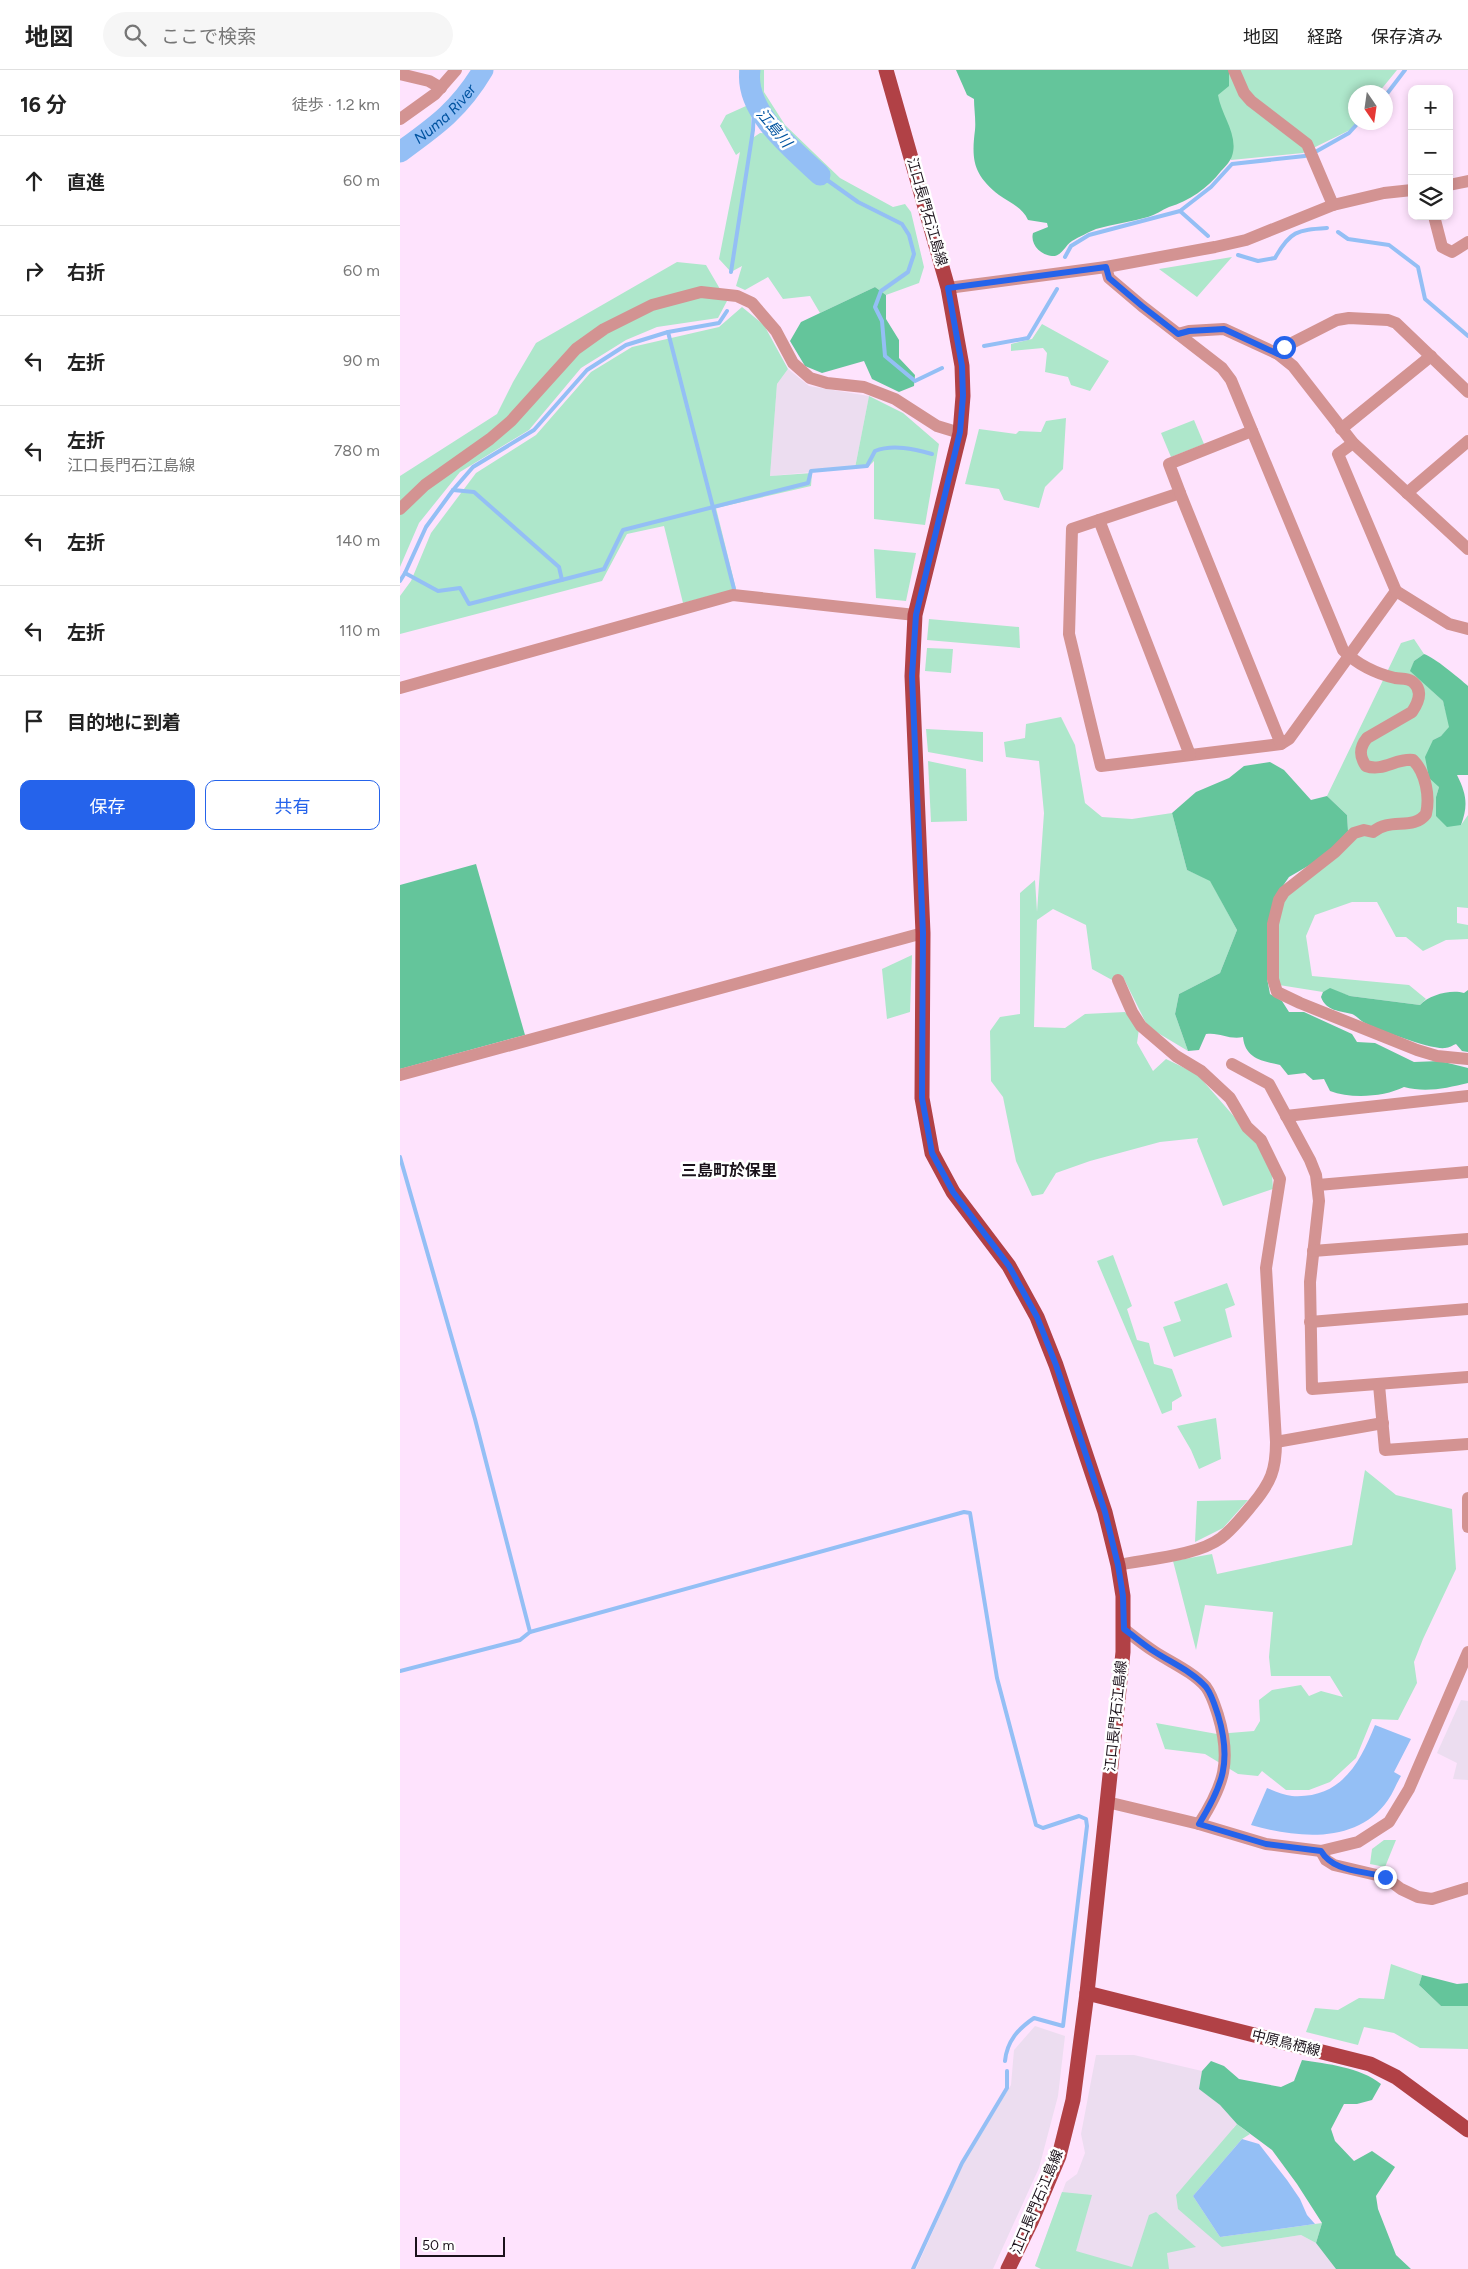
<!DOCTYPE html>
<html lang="ja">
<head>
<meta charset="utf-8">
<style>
	:root { --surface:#fff; --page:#f6f6f6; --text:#222; --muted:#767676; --line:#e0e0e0; --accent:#2563eb }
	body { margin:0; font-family:Figtree,"Noto Sans JP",sans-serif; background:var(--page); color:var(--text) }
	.controls { position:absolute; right:15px; top:15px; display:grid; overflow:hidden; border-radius:10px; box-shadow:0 2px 8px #0003 }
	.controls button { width:45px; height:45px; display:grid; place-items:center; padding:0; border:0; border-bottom:1px solid var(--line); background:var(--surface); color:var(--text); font:25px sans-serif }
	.compass { position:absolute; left:948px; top:15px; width:45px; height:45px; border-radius:50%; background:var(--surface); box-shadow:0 2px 8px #0003; rotate:167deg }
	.scale { position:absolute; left:15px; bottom:12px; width:90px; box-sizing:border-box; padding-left:5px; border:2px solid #1b121b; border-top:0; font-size:14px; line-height:18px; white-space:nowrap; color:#1b121b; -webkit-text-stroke:4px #fff; paint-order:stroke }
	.stop { position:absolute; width:15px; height:15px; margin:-11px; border:4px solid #2563eb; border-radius:50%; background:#fff }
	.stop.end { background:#2563eb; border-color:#fff; box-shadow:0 1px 5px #0008 }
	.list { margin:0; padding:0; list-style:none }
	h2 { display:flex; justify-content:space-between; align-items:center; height:65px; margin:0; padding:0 20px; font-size:21px }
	h2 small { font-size:16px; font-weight:400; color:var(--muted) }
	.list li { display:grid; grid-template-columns:32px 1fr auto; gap:15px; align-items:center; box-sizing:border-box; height:90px; padding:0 20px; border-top:1px solid var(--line) }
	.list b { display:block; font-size:19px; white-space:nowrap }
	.list p { margin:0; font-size:16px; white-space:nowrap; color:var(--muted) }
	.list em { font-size:16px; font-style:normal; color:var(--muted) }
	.actions { display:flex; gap:10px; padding:15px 20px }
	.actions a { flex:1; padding:11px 0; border:1px solid var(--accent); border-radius:10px; text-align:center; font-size:18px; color:var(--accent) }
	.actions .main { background:var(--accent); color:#fff }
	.icon { flex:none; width:28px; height:28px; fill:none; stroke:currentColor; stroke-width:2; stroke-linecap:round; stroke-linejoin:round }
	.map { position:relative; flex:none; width:1068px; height:2199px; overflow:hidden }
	header { display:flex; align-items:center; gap:30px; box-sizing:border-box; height:70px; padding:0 25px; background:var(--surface); border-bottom:1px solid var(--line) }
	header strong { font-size:24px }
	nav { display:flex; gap:28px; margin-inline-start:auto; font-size:18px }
	.search { width:350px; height:45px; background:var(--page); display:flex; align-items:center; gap:12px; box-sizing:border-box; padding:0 18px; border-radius:28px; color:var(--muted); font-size:19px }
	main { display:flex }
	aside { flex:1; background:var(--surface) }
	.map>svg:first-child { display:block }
	.industrial { fill:#ecddf0 }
	.green { fill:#aee7cb }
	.forest { fill:#64c59b }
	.water { fill:#94bff5 }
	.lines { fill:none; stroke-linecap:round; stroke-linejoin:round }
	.stream { stroke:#94bff5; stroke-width:4 }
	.river { stroke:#94bff5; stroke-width:21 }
	.minor { stroke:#d39392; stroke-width:12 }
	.major { stroke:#b14146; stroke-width:15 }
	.route { stroke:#2563eb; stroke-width:6 }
	.labels { text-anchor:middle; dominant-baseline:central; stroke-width:5; stroke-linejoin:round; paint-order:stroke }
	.street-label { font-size:14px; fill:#1b121b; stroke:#fff }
	.water-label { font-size:15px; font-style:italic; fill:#0153a0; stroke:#fff }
	.quarter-label { font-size:16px; font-weight:bold; fill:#1b121b; stroke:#fff }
</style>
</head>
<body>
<header>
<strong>地図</strong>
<div class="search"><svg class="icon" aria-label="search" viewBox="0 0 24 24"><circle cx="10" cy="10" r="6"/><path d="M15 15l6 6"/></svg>ここで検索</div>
<nav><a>地図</a><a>経路</a><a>保存済み</a></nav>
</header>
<main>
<aside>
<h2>16 分<small>徒歩 · 1.2 km</small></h2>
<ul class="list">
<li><svg class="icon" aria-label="ahead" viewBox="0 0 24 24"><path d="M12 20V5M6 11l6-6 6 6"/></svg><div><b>直進</b></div><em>60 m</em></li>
<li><svg class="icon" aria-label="right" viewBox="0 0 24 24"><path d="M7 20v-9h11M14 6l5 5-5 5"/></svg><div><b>右折</b></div><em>60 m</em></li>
<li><svg class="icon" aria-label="left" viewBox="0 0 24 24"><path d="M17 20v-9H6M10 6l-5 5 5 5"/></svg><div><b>左折</b></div><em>90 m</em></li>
<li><svg class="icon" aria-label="left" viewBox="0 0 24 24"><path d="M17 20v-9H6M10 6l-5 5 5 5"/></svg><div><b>左折</b><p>江口長門石江島線</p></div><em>780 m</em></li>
<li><svg class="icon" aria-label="left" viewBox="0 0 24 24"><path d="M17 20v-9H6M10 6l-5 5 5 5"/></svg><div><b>左折</b></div><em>140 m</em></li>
<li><svg class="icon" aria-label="left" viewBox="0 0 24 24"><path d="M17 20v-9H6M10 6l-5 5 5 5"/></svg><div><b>左折</b></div><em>110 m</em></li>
<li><svg class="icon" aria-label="arrive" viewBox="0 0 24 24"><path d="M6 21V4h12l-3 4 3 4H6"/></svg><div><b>目的地に到着</b></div></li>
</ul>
<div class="actions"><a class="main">保存</a><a>共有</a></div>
</aside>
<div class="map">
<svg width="1068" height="2199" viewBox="0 0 1068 2199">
	<rect width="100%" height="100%" fill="#fee3fd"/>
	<!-- industrial -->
	<g class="industrial">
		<path d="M 388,299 L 409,316 L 469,326 L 455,398 L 370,406 L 377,314 Z"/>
		<path d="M 1061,1630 L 1068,1631 L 1068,1710 L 1053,1709 L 1057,1693 L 1037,1683 Z"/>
		<path d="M 635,1956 L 665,1966 L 658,2026 L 639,2098 L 593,2199 L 516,2199 L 564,2092 L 611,2015 L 614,1980 Z"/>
		<path d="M 696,1985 L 734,1985 L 802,2001 L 800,2019 L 820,2035 L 837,2054 L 833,2058 L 822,2177 L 901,2165 L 916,2173 L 936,2199 L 641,2199 L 635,2196 L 666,2112 L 677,2104 L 685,2083 L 681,2064 Z"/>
	</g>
	<!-- green -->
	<g class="green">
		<path d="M 339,0 L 346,0 L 351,37 L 351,69 L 360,63 L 381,64 L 360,26 L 358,0 L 364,0 L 364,22 L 385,55 L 440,108 L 493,137 L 505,134 L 511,142 L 524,197 L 519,213 L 486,225 L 475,217 L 420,243 L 410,226 L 383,229 L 368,207 L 345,220 L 336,216 L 342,196 L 331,202 L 319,189 L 340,82 L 336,85 L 320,56 L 326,45 L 346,36 Z"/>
		<path d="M 815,0 L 997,0 L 979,22 L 956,22 L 956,53 L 950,60 L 903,83 L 831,90 L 805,7 Z"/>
		<path d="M 832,187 L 797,227 L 759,199 Z"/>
		<path d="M 277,192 L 306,195 L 327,231 L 318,248 L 257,257 L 226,270 L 181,298 L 129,360 L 60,402 L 19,453 L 0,497 L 0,406 L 97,344 L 113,312 L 136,273 Z"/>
		<path d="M 342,237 L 364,255 L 388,299 L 377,314 L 370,406 L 412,403 L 411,416 L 316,438 L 336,519 L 283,533 L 264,456 L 227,464 L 202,511 L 0,564 L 0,526 L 11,511 L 31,463 L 76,403 L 136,365 L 191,302 L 232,277 L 319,257 Z"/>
		<path d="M 642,254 L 709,291 L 690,321 L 671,315 L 668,307 L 645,302 L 647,283 L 643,278 L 611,281 L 611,274 L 632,269 Z"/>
		<path d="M 469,326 L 503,343 L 539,374 L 525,455 L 474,449 L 474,391 L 468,397 L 455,398 Z"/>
		<path d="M 666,348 L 663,399 L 645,417 L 639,438 L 604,430 L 599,419 L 565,414 L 579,359 L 616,364 L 619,361 L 641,362 L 646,351 Z"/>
		<path d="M 794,350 L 804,374 L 771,387 L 761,363 Z"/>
		<path d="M 474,479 L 516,483 L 506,531 L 476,528 Z"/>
		<path d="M 529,549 L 619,557 L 620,578 L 527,570 Z"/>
		<path d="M 1014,569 L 1024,584 L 1014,591 L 1011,601 L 1043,631 L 1050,657 L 1041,666 L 1033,670 L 1039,717 L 1036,727 L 1061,755 L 1068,745 L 1068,838 L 1057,837 L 1057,853 L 1068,855 L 1068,869 L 1046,870 L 1023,881 L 1006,867 L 996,867 L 977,832 L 952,832 L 915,845 L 906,866 L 912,906 L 1009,915 L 1026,929 L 1020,935 L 950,926 L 930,919 L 923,922 L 879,915 L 876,860 L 884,830 L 948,761 L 947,745 L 927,726 L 1001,573 Z"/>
		<path d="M 527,578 L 553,579 L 551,603 L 525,601 Z"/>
		<path d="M 661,647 L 675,675 L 685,733 L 702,747 L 732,749 L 772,743 L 787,800 L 810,810 L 837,860 L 820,903 L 779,924 L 775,944 L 788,981 L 748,957 L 722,905 L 712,910 L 692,899 L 686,855 L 653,839 L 637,850 L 634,957 L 665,958 L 685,944 L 725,942 L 739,959 L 737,973 L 753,1001 L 766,989 L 797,1004 L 858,1074 L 872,1103 L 873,1119 L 823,1136 L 797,1071 L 798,1068 L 760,1072 L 690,1091 L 656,1103 L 643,1124 L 632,1126 L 616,1091 L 603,1027 L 591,1011 L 590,961 L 600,947 L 620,944 L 620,823 L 635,810 L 637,842 L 644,743 L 639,691 L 606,687 L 604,672 L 625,668 L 626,654 Z"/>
		<path d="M 526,659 L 583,662 L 583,692 L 528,682 Z"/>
		<path d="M 528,691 L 566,699 L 567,751 L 531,752 Z"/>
		<path d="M 512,885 L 510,942 L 487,949 L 482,899 Z"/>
		<path d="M 713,1185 L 732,1236 L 727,1239 L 737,1270 L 749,1273 L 754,1294 L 772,1299 L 782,1326 L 772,1332 L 772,1340 L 762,1344 L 697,1191 Z"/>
		<path d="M 827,1213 L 835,1235 L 825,1239 L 832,1267 L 774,1287 L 763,1257 L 781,1251 L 774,1232 Z"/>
		<path d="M 816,1348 L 821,1389 L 799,1399 L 791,1380 L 777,1356 Z"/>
		<path d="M 965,1400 L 996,1425 L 1052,1439 L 1056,1499 L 1023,1569 L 1014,1592 L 1017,1613 L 998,1650 L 972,1649 L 956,1688 L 930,1712 L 909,1720 L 886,1720 L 862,1701 L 858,1706 L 838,1704 L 805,1684 L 765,1679 L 756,1653 L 817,1664 L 854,1661 L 860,1651 L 859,1630 L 872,1620 L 901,1615 L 909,1626 L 921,1621 L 943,1627 L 930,1606 L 871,1606 L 869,1587 L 873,1542 L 805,1535 L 796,1580 L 773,1491 L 812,1484 L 817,1504 L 952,1475 Z"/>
		<path d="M 848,1430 L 823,1458 L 795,1472 L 797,1431 Z"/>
		<path d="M 984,1770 L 996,1770 L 985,1797 L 970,1794 L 972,1779 Z"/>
		<path d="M 991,1894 L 1022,1905 L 1019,1915 L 1041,1936 L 1068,1936 L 1068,1979 L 1020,1978 L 994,1963 L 964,1957 L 958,1975 L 906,1962 L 915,1938 L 938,1940 L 959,1928 L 984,1929 Z"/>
		<path d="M 837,2054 L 850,2064 L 842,2069 L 793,2126 L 820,2167 L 922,2153 L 916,2173 L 901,2165 L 822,2177 L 778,2139 L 776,2125 Z"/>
		<path d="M 662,2122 L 692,2125 L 676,2181 L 732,2197 L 749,2145 L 756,2142 L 796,2177 L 767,2183 L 769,2199 L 641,2199 L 635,2196 Z"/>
	</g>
	<!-- forest -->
	<g class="forest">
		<path d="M 556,0 L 829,0 L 829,16 L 818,25 C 821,45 839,65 832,86 C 830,92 825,97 821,101 C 808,118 789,131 769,137 C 762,140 755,145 748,147 C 731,152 713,154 696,159 C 689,162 679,167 672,171 C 665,175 662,187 652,186 C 640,185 630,174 633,163 L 648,157 L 647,153 L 628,150 C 622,137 610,133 599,125 C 574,105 571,91 575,60 C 576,50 574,39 574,29 L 567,25 Z"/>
		<path d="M 475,217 L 486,225 L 486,249 L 499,270 L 499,288 L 515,305 L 514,316 L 499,322 L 472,309 L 464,291 L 422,303 L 405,296 L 390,271 L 401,252 Z"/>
		<path d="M 1024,584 C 1034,587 1059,608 1068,616 L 1068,705 L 1057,705 C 1067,725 1068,736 1061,755 L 1047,757 L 1036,746 L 1036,727 L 1039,717 L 1029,708 L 1025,687 L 1033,670 L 1041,666 L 1049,657 L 1043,631 L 1010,601 L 1014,591 Z"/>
		<path d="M 870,692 L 884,700 L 911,730 L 927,726 L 947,745 L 948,761 L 927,785 L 889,807 L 878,823 L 867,908 L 870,924 L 882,931 L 889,942 L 904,942 L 952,964 L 957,972 L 975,973 L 1014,992 L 1040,991 L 1068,998 L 1068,1013 C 1047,1018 1026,1023 1004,1017 C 984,1027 951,1029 930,1021 L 924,1009 L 913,1010 L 905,1003 L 888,1005 L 880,995 C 861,991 845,988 843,967 C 829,970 820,962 806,964 L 799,980 L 788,981 L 775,944 L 779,924 L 820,903 L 837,860 L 810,811 L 787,800 L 772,743 L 796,722 L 829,708 L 844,696 Z"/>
		<path d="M 76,794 L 125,965 L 0,999 L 0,815 Z"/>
		<path d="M 930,918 L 950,926 L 1020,935 C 1029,925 1051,919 1064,923 L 1068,920 L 1068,982 L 1062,981 L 1056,974 C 1053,975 1049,978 1045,978 C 1032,980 979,960 965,953 C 960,951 957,946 952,944 C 940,941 926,941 921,927 L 923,922 Z"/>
		<path d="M 1022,1905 L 1057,1914 L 1068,1913 L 1068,1936 L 1041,1936 L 1019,1915 Z"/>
		<path d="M 902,1990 C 927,1994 960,1997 981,2014 L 972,2030 L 957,2034 L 944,2034 L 931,2059 L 935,2071 L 954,2091 L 972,2081 L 995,2097 L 976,2126 L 978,2139 L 996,2185 L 1011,2199 L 936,2199 L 916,2173 L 922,2153 L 897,2114 L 872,2080 L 837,2054 L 820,2035 L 799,2019 L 802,2001 L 811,1991 L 824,1996 L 839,2009 L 881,2017 L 894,2011 Z"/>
	</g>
	<!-- water -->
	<g class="water">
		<path d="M 975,1655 L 1011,1669 L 994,1702 L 1001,1706 C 996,1714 993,1723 988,1730 C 957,1775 896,1768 851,1755 L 867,1718 C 875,1721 884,1725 892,1726 C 941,1729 960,1693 975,1655 Z"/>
		<path d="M 842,2069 L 859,2074 L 887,2110 L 900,2129 L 907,2145 L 915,2154 L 820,2167 L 793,2126 Z"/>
	</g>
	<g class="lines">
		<!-- stream -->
		<g class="stream">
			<path d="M 986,25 L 1005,0"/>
			<path d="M 917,81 L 949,63 L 959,52"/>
			<path d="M 420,105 L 458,132 L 502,154 L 509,165 L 514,184 L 508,202 L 481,221 L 475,237 L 482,251 L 485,286 L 515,311 L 542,298"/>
			<path d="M 780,141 L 811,117 L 832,94 L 905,86"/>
			<path d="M 938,162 L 948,169 L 989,175 L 1018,197 L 1025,229 L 1068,266"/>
			<path d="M 838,185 L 858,191 L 875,188 C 890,161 897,160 927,158"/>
			<path d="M 665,187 L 671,176 L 689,165 L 780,141 L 808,166"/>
			<path d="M 331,202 L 353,60 L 354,33"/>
			<path d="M 268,262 L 334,519"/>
			<path d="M 584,276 L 628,268 L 657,219"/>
			<path d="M 53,420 L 74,422 L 159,497 L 162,510"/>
			<path d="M 5,503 L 38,521 L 60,518 L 69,534 L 204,499 L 223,460 L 408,413 L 411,401 L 467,396 L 475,381 C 493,374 514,379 532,384"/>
			<path d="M 0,511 L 5,503 L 26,457 L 53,420 L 73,397 L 134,360 L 187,300 L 226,275 L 268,262 L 319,253 L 327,241"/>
			<path d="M 0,1087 L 75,1349 L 130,1562 L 120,1570 L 0,1601"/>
			<path d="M 130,1562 L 564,1442 L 570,1443 L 597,1608 L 636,1755 L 643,1758 L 679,1746 L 686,1749 L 687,1756 L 663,1956 L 634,1948 C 618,1959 607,1971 605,1991"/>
			<path d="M 513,2199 L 562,2093 L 607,2018 L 607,2001"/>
		</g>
		<!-- river -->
		<g class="river">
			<path d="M 350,0 C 344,41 392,79 420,105"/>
			<path id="s1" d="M 0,82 C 36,56 60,39 83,0"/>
		</g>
		<!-- minor -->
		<g class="minor">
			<path d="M 834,0 L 844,23 L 851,31 L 907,74 L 933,135"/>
			<path d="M 0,4 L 29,11 L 41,18"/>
			<path d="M 0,49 L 35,24 L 56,0"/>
			<path d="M 1049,115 L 1068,111"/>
			<path d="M 1034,146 L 1042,177 L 1052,182 L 1068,172"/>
			<path d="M 706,197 L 709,208 L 742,236 L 822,298 L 831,310 L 943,580 C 956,594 977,604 995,608 C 1001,609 1010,608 1014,613 C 1023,621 1018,633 1012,642 L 967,668 C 959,678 959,686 966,696 C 983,702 996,688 1013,690 C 1026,703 1030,727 1026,744 C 1013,761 990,747 973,762 L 964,760 L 954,763 L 935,782 L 884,822 L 879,830 L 873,854 L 873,909 L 877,922 L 900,933 L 1017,980 L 1037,986 L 1068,989"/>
			<path d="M 548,218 L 706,197 L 815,177 L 846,170 L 933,135 L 984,123 L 1012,120"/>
			<path d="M 778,264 L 789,261 L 824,259 L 878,284 L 893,296 L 953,373 L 1068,479"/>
			<path d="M 878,284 L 884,277 L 937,250 L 949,248 L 988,250 L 996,253 L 1068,322"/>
			<path d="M 941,359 L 1031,286"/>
			<path d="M 852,361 L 769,394 L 780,423 L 672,459 L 669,564 L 701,696 L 881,674 L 889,669 L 996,521 L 938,384 L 953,373"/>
			<path d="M 780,423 L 881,674"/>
			<path d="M 1007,423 L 1068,371"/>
			<path d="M 0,439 L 25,415 L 90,369 L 111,351 L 176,279 L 204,259 L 252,235 L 301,222 L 337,226 L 352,233 L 376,261 L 393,293 L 410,308 L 427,313 L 464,317 L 495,329 L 537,356 L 560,363"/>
			<path d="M 699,450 L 790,685"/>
			<path d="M 996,521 L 1049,554 L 1068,559"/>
			<path d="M 0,618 L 333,525 L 515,545"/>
			<path d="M 832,994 L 869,1014 L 910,1090 L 916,1105 L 919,1131 L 910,1212 L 912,1319 L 1068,1307"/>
			<path d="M 0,1005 L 523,863"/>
			<path d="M 886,1046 L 1068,1026"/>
			<path d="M 918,1115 L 1068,1102"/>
			<path d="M 913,1181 L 1068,1169"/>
			<path d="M 910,1252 L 1068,1239"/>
			<path d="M 979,1315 L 985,1380 L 1068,1374"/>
			<path d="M 876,1372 L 983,1353"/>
			<path d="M 1068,1428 L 1068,1457"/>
			<path d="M 718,1495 C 747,1489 797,1486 821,1468 C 833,1459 843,1446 853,1434 C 871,1412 876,1400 876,1372 L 866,1198 L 880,1109 L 861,1070 L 847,1057 L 830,1028 L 801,1001 L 776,986 L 741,956 L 732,942 L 718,910"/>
			<path d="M 724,1559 C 734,1567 744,1575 755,1582 C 772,1593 793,1602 806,1617 C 812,1625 815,1636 818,1645 C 832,1691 824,1715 799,1754"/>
			<path d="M 707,1732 L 799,1754 L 866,1774 L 921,1781 L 958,1772 L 989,1752 L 1009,1719 L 1068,1582"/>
			<path d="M 921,1781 L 926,1790 L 934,1795 L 985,1807 L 1001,1819 L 1018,1827 L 1032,1829 L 1068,1818"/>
		</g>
		<!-- major -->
		<g class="major">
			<path d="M 486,0 L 548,218 L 562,296 L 563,326 L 560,363 L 515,545 L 512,606 L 523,863 L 522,1028 L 532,1083 L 553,1122 L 609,1196 L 637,1247 L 656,1295 L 705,1442 L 718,1495 L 723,1526 L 723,1582 L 687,1923 L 673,2030 L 659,2086 L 631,2152 L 608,2199"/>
			<path d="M 687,1923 L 970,1994 L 996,2007 L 1068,2060"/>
		</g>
	</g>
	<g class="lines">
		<!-- route -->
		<path class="route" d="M 884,277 L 878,284 L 824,259 L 789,261 L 778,264 L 742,236 L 709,208 L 706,197 L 548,218 L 562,296 L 563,326 L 560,362 L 516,545 L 512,606 L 523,863 L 522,1028 L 532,1083 L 553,1122 L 609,1196 L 637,1247 L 656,1295 L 705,1442 L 718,1495 L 723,1526 L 724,1559 C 735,1567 744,1575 755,1582 C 772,1593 793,1602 806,1617 C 812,1625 815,1636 818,1645 C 832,1691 823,1715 799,1754 L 866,1774 L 921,1781 C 934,1803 963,1800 985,1807"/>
	</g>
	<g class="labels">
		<!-- street labels -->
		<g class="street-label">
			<text transform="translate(527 142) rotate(74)">江口長門石江島線</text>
			<text transform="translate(716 1646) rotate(-84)">江口長門石江島線</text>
			<text transform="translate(886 1973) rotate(14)">中原鳥栖線</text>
			<text transform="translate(637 2132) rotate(-67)">江口長門石江島線</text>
		</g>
		<!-- water labels -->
		<g class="water-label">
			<text stroke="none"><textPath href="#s1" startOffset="59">Numa River</textPath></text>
			<text transform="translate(374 58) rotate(50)">江島川</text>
		</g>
		<!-- quarter labels -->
		<g class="quarter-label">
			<text x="329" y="1100">三島町於保里</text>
		</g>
	</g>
</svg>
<div class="controls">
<button>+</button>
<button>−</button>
<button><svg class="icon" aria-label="layers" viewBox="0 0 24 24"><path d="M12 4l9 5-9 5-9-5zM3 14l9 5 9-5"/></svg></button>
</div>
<svg class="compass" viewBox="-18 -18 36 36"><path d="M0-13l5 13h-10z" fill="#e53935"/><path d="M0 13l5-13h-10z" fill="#767676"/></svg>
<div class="scale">50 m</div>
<div class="stop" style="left:884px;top:277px"></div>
<div class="stop end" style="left:985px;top:1807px"></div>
</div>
</main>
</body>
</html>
